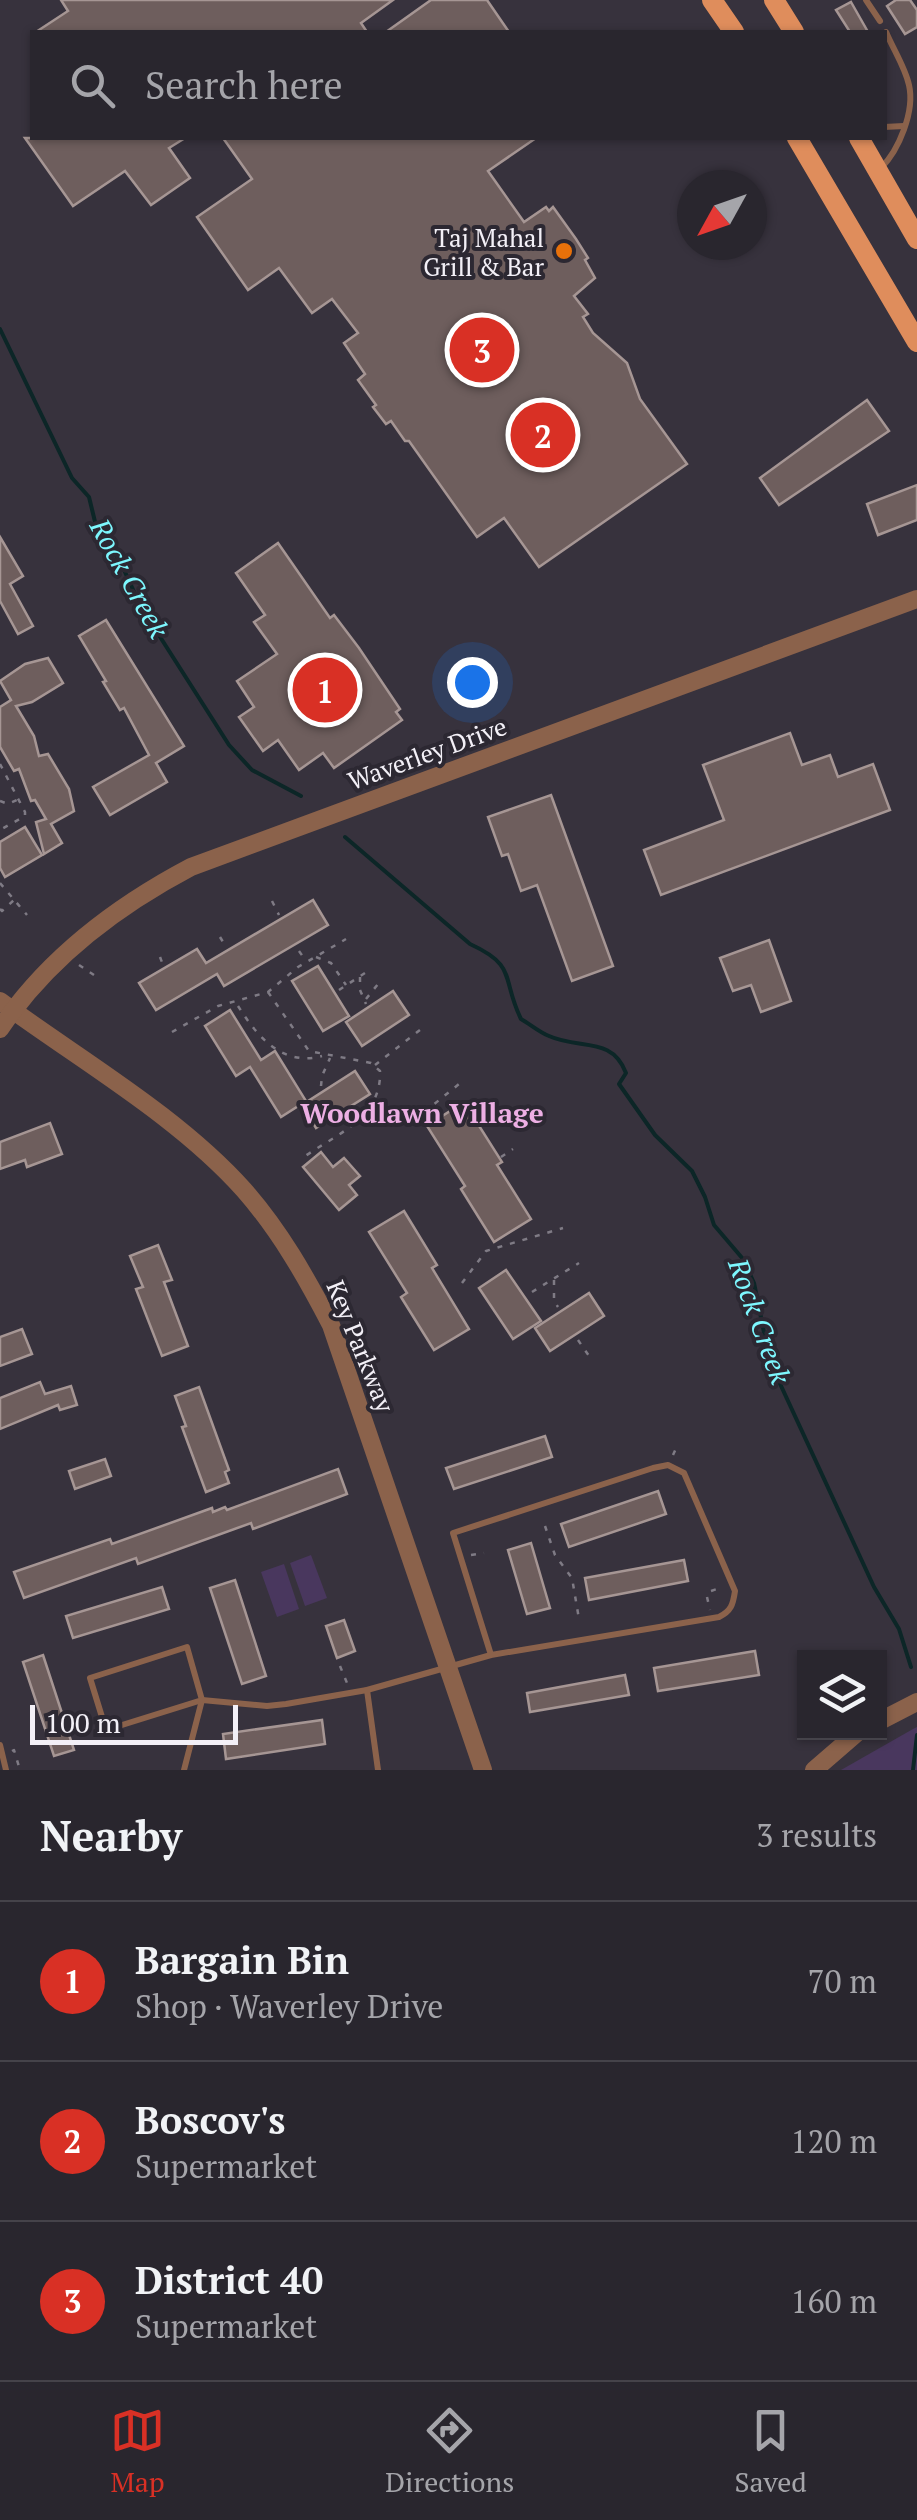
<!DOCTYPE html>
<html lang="en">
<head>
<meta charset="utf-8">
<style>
	:root { --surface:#29262e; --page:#312e36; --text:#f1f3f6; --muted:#a5a5aa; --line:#45434a; --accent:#d93025 }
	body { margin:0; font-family:"PT Serif",serif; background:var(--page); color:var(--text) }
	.controls { position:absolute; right:30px; bottom:30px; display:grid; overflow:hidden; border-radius:0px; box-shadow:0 2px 8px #0004 }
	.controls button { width:90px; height:90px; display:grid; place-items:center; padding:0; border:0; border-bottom:2px solid var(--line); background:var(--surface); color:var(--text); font:50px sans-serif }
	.compass { position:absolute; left:677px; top:170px; width:90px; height:90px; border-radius:50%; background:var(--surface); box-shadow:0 2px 8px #0004; rotate:230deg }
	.scale { position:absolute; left:30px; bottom:25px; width:208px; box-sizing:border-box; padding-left:10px; border:5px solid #f3f0f7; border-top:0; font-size:28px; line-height:35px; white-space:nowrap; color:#f3f0f7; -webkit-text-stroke:8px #2c2832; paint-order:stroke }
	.you { position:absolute; left:472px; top:682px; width:35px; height:35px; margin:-25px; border:8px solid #fff; border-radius:50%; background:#1a73e8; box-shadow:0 0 0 15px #1a73e833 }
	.badge { display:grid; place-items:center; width:65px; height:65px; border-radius:50%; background:var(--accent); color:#fff; font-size:32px; font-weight:700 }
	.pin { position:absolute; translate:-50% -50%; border:5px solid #fff; box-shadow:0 2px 10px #0006 }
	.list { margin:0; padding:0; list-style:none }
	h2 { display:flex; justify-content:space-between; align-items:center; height:130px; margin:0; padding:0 40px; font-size:42px }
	h2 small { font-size:32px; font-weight:400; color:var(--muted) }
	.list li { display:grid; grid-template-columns:65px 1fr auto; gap:30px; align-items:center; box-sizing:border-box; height:160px; padding:0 40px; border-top:2px solid var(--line) }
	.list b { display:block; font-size:38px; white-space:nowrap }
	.list p { margin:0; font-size:32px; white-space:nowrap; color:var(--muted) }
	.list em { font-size:32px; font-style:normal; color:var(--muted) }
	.icon { flex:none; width:55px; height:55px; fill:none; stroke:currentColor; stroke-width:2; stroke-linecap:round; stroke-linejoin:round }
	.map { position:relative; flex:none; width:917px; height:1770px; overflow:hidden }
	.search { position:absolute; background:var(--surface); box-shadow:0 2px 8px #0004; left:30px; right:30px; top:30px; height:110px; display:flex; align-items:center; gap:25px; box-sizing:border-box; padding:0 35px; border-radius:0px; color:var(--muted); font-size:38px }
	.sheet { height:610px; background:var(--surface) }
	nav { display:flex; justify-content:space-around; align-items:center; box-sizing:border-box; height:140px; border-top:2px solid var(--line); background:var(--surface); font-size:28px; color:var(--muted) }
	nav a { display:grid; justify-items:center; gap:5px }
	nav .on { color:var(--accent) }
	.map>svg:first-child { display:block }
	.green { fill:#49375e }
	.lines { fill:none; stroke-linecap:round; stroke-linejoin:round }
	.stream { stroke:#0c2627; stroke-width:4 }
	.building { fill:#6e5e5d; stroke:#a69694; stroke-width:2.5 }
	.path { stroke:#7f7b85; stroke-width:2.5; stroke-dasharray:5 8; stroke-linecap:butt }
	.service { stroke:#8b624b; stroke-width:6 }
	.tertiary { stroke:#8b624b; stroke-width:18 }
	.primary { stroke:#df8d5c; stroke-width:20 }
	.food-dot { fill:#e8710a; stroke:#2c2832; stroke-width:4 }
	.labels { text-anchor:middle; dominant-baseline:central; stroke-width:8; stroke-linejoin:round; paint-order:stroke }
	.poi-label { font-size:25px; fill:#f3f0f7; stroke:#2c2832; text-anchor:end }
	.street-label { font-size:25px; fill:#f3f0f7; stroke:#2c2832 }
	.water-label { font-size:28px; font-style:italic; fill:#7df7fe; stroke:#2c2832 }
	.neighbourhood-label { font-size:28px; font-weight:bold; fill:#edafe4; stroke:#2c2832 }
</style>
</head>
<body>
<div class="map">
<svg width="917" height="1770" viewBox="0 0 917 1770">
	<rect width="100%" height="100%" fill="#37323d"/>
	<!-- green -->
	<g class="green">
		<path d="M 311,1555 L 327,1598 L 305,1606 L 290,1563 Z"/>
		<path d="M 284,1564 L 299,1609 L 277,1617 L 261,1572 Z"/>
		<path d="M 917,1727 L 917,1770 L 841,1770 L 913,1729 Z"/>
	</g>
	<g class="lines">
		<!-- stream -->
		<g class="stream">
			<path d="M 0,329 L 72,478 L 89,497 L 97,530 L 119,559 L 141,607 L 229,745 L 252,770 L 301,796"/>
			<path d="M 345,837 L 470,944 C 518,966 501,978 521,1019 C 530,1024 539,1032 549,1036 C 580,1050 612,1036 626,1073 L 619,1084 L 655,1135 L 692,1171 L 705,1197 L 714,1225 L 743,1259 L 754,1283 L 770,1362 L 874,1587 L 899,1629 L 911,1667"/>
			<path d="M 913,1770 L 917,1735"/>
		</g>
	</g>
	<!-- building -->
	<g class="building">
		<path d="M 61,0 L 393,0 L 361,23 L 367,32 L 36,32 L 68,11 Z"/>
		<path d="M 431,0 L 487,0 L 509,32 L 386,32 Z"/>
		<path d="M 896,0 L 910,0 L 917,10 L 917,27 L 905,34 L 887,6 Z"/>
		<path d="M 851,2 L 868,32 L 850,32 L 836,10 Z"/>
		<path d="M 25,138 L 185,138 L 169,148 L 190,178 L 151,205 L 125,171 L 73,206 Z"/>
		<path d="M 223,138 L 536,138 L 488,171 L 524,222 L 546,207 L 549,211 L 553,207 L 576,239 L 588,258 L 585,260 L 595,278 L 574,296 L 588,314 L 583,317 L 593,333 L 627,363 L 640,399 L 687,464 L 539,567 L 504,518 L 477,537 L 409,441 L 405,441 L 391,421 L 386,424 L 373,407 L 376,405 L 358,380 L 365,374 L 344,343 L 358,333 L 332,299 L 312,313 L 279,268 L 248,290 L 197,217 L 252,179 Z"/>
		<path d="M 867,400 L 889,431 L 779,505 L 760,478 Z"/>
		<path d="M 917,485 L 917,520 L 878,535 L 867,504 Z"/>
		<path d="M 0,537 L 23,576 L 10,584 L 33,626 L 18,634 L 0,601 Z"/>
		<path d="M 278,543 L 330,618 L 334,615 L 359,648 L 400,709 L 396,712 L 402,720 L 334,768 L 323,753 L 299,770 L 278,740 L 263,751 L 239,717 L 254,707 L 237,681 L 277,654 L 254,622 L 265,615 L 236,573 Z"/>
		<path d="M 106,620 L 184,746 L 156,763 L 167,782 L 110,815 L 93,787 L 149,755 L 124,708 L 120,710 L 103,682 L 106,681 L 79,636 Z"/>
		<path d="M 48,658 L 63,683 L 32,702 L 16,706 L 34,736 L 39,756 L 48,754 L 69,789 L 74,811 L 51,824 L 62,843 L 44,854 L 36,822 L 46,819 L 35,800 L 31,801 L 19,769 L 14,771 L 0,747 L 0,707 L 11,700 L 0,681 L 25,664 Z"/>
		<path d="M 790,733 L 802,765 L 830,755 L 838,777 L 873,764 L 890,810 L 661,895 L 644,850 L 724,820 L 703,765 Z"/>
		<path d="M 551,795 L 613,966 L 572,981 L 537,885 L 521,891 L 508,854 L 502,856 L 488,817 Z"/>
		<path d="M 25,827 L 42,855 L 5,877 L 0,868 L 0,842 Z"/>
		<path d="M 313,900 L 328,925 L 224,986 L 217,974 L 156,1010 L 139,983 L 197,949 L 206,963 Z"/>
		<path d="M 769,940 L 791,1001 L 761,1012 L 751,985 L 733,991 L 720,958 Z"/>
		<path d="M 318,966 L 349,1016 L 323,1031 L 292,981 Z"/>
		<path d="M 393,991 L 409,1015 L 362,1046 L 346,1022 Z"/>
		<path d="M 230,1010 L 261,1060 L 275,1051 L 306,1101 L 281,1117 L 250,1067 L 236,1076 L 205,1026 Z"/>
		<path d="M 355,1071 L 370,1094 L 316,1128 L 302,1105 Z"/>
		<path d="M 464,1102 L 502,1162 L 497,1165 L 531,1219 L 494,1242 L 461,1189 L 465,1186 L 427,1126 Z"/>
		<path d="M 50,1123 L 62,1154 L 27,1167 L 25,1160 L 0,1169 L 0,1142 Z"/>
		<path d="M 321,1152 L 333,1167 L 344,1158 L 360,1176 L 349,1185 L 357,1195 L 339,1210 L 303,1167 Z"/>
		<path d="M 404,1211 L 437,1265 L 432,1268 L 469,1329 L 434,1350 L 401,1297 L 407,1293 L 369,1232 Z"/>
		<path d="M 158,1245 L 172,1280 L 164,1282 L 188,1346 L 162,1356 L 136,1289 L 143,1287 L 130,1256 Z"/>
		<path d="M 506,1270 L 541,1321 L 513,1339 L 479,1288 Z"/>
		<path d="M 589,1293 L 604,1316 L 550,1351 L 535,1328 Z"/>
		<path d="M 22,1329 L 32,1354 L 0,1366 L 0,1337 Z"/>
		<path d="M 40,1382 L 45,1394 L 71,1386 L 77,1405 L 60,1410 L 58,1405 L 0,1429 L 0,1398 Z"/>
		<path d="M 199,1387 L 229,1470 L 225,1472 L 229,1483 L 206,1492 L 182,1427 L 186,1426 L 175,1396 Z"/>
		<path d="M 545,1436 L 552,1457 L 454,1489 L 446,1468 Z"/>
		<path d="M 105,1459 L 111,1476 L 75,1489 L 69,1471 Z"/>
		<path d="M 338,1469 L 347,1494 L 253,1529 L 251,1523 L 138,1564 L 136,1558 L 24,1598 L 14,1572 L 110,1539 L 112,1544 L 212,1508 L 213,1512 L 225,1507 L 227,1510 Z"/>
		<path d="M 658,1491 L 666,1514 L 569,1547 L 561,1524 Z"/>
		<path d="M 531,1543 L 550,1608 L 527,1614 L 508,1550 Z"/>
		<path d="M 684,1560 L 688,1581 L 589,1600 L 585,1578 Z"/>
		<path d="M 235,1580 L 266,1676 L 242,1684 L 210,1588 Z"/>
		<path d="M 162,1587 L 169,1609 L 73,1638 L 66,1616 Z"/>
		<path d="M 344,1620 L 355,1651 L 337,1658 L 326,1626 Z"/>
		<path d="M 755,1651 L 759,1675 L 658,1691 L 654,1668 Z"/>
		<path d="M 43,1655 L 74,1750 L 54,1756 L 23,1662 Z"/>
		<path d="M 625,1675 L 629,1695 L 530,1712 L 527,1693 Z"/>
		<path d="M 322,1720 L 325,1744 L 226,1759 L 223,1734 Z"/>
	</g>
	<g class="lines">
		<!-- path -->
		<g class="path">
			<path d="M 0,764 L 25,812 L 25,816 L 0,830"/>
			<path d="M 0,801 L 8,804 L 17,800"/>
			<path d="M 0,883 L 27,915"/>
			<path d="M 272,901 L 279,915"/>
			<path d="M 0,909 L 2,911 L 14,900"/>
			<path d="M 220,937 L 225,945"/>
			<path d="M 299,951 L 306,961"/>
			<path d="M 160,957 L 163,965"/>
			<path d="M 316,957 L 331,963 L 346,985"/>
			<path d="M 79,965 L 94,975"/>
			<path d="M 360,977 L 360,990 L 366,1004"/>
			<path d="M 339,990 L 368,971"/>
			<path d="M 268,992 L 309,1051 L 371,1063 L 380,1071 C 382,1119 334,1135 301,1159"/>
			<path d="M 366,999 L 378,984"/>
			<path d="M 238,1006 C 257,1036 282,1067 322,1056"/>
			<path d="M 172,1032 L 218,1006 L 268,992 L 298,967 L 346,939"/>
			<path d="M 375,1065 L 425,1026"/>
			<path d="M 321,1086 L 322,1076 L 330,1058"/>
			<path d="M 433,1116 L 433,1105 L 459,1084"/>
			<path d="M 501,1157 L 513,1149"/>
			<path d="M 554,1280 L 554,1301 L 558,1307"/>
			<path d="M 462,1283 L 486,1251 L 563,1228"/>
			<path d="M 532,1292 L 579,1263"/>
			<path d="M 578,1340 L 589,1356"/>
			<path d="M 673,1455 L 678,1444"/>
			<path d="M 545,1526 L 555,1555 L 572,1578 L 579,1619"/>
			<path d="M 471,1555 L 484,1553"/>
			<path d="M 711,1591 L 723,1587"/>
			<path d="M 707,1597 L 710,1610"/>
			<path d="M 340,1666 L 347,1683"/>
			<path d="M 12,1751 L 14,1750 L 20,1770"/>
		</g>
		<!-- service -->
		<g class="service">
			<path d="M 866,0 L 880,21"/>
			<path d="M 884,127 L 904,126"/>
			<path d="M 881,168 C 899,150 915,111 909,85 C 905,67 893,49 886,32"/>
			<path d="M 187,1647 L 202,1700 L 106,1730 L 90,1678 Z"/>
			<path d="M 367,1690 L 378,1770"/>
			<path d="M 0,1745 L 6,1770"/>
			<path d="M 184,1770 L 202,1700 L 267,1706 L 286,1704 L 367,1690 L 491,1655 L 719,1617 C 731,1611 733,1605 735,1591 L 684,1473 L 668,1465 L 653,1468 L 453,1533 L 491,1655"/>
		</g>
		<!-- tertiary -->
		<g class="tertiary">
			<path d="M 0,1001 C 80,1060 178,1116 244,1190 C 280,1231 306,1277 331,1325 L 483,1770"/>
			<path d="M 0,1029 C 47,959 117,906 191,867 L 917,599"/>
			<path d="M 880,1721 L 917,1702"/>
			<path d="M 814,1770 L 858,1732"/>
		</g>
		<!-- primary -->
		<g class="primary">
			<path d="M 712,0 L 734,32"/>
			<path d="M 774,0 L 794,32"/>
			<path d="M 797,138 L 917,342"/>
			<path d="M 859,138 L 917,239"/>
		</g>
	</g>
	<!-- markers -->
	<circle class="food-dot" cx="564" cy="251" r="10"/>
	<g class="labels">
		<!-- poi labels -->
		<g class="poi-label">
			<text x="544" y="237">Taj Mahal<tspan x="544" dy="29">Grill &amp; Bar</tspan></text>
		</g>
		<!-- street labels -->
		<g class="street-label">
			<text transform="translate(427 753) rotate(-20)">Waverley Drive</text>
			<text transform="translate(361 1346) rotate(68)">Key Parkway</text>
		</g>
		<!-- water labels -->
		<g class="water-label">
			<text transform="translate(130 578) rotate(61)">Rock Creek</text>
			<text transform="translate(760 1321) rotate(70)">Rock Creek</text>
		</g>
		<!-- neighbourhood labels -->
		<g class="neighbourhood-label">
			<text x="422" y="1112">Woodlawn Village</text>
		</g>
	</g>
</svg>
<div class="controls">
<button><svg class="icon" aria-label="layers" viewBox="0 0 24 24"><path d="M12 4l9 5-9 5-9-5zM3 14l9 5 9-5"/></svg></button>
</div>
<svg class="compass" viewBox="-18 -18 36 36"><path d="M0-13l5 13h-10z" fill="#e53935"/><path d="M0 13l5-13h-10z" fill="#a5a5aa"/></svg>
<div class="scale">100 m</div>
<div class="you"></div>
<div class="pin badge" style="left:325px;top:690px">1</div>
<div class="pin badge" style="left:543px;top:435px">2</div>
<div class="pin badge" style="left:482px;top:350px">3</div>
<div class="search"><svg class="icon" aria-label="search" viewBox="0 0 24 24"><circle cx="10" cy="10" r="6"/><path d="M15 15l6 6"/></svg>Search here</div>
</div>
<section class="sheet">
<h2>Nearby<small>3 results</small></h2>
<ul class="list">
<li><span class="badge">1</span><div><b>Bargain Bin</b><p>Shop · Waverley Drive</p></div><em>70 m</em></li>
<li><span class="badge">2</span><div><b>Boscov's</b><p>Supermarket</p></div><em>120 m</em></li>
<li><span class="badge">3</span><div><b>District 40</b><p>Supermarket</p></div><em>160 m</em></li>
</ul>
</section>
<nav>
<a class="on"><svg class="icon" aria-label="map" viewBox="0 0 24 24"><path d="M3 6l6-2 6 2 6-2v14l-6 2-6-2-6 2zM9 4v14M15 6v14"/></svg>Map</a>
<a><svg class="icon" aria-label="directions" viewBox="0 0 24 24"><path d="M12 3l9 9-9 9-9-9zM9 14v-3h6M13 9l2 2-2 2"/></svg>Directions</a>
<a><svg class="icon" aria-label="saved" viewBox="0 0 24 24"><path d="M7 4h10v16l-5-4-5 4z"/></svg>Saved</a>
</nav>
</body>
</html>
